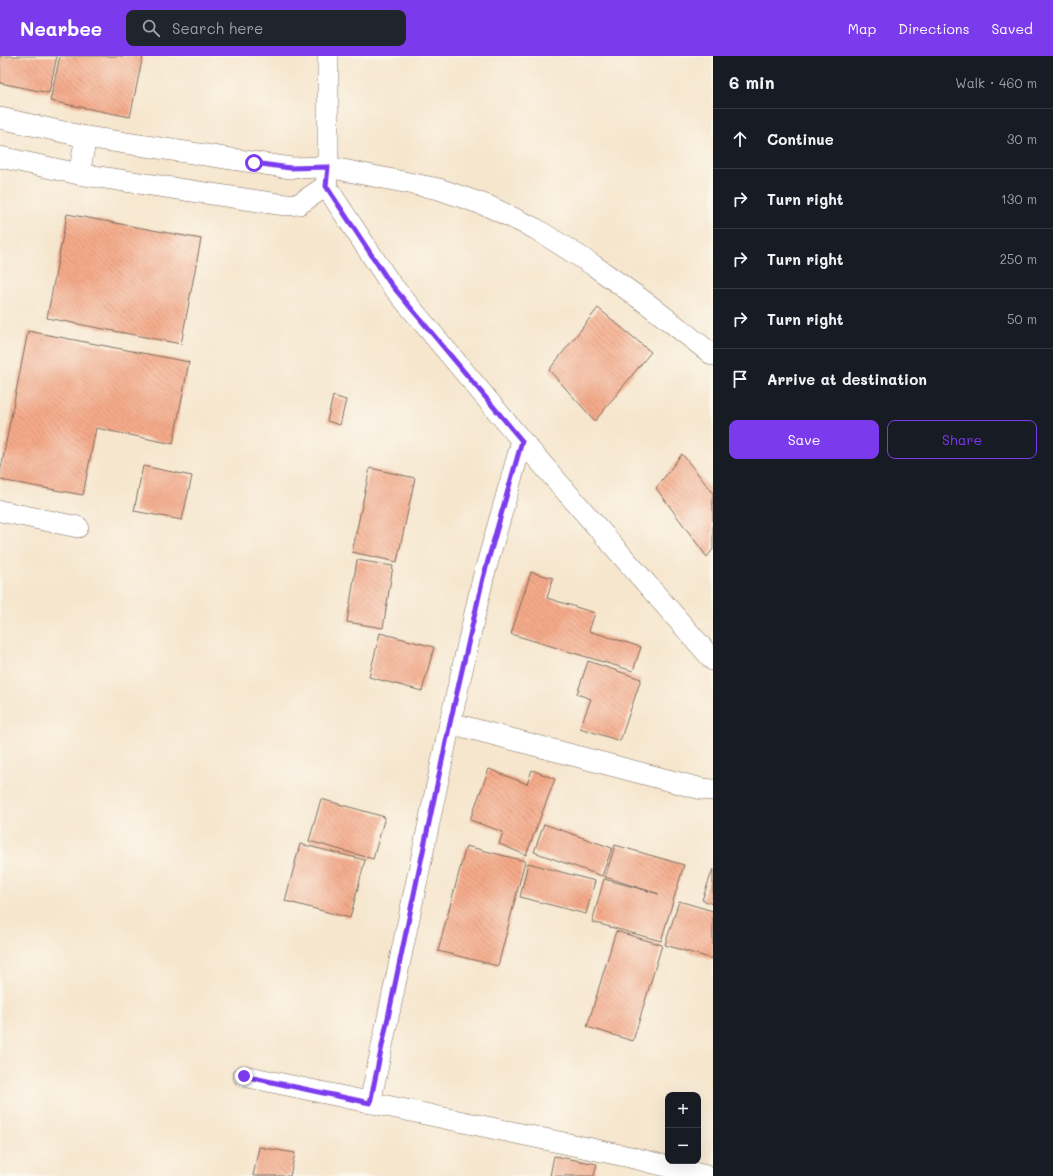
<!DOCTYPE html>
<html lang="en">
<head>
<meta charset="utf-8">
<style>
	:root { --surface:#171b24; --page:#20242c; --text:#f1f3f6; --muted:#9ea1a6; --line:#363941; --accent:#7c3aed }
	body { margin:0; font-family:Mali,sans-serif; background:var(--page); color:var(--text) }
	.controls { position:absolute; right:12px; bottom:12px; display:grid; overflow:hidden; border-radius:8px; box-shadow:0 4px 16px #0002 }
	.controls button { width:36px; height:36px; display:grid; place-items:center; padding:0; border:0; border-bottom:1px solid var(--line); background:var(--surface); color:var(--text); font:20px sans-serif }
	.stop { position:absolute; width:12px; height:12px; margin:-9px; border:3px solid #7c3aed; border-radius:50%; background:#fff }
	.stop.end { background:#7c3aed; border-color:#fff; box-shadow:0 1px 4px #0008 }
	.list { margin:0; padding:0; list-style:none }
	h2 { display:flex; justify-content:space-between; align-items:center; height:52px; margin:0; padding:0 16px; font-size:17px }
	h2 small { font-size:13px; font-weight:400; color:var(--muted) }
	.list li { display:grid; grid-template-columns:26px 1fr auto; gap:12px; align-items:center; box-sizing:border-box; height:60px; padding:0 16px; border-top:1px solid var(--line) }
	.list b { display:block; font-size:15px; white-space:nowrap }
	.list em { font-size:13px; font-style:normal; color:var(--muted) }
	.actions { display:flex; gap:8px; padding:12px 16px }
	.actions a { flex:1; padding:9px 0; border:1px solid var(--accent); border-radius:8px; text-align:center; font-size:14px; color:var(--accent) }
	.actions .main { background:var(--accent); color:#fff }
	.icon { flex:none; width:22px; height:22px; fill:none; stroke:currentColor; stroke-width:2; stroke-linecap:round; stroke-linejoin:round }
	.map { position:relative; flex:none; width:713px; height:1120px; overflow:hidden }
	header { display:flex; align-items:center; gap:24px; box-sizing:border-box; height:56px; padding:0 20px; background:var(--accent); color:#fff }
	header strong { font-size:19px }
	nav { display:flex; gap:22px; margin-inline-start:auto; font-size:14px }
	.search { width:280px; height:36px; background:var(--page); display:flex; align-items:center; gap:10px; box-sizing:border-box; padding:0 14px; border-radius:8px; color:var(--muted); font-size:15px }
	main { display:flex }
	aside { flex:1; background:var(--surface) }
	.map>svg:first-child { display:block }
	.building { fill:url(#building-back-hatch) }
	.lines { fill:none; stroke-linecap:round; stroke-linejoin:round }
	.minor-casing { stroke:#7c6c5c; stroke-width:22 }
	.minor { stroke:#fff; stroke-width:21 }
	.route { stroke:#7c3aed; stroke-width:5 }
</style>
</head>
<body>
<header>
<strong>Nearbee</strong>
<div class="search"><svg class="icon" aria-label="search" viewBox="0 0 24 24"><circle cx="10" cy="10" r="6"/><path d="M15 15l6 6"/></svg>Search here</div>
<nav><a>Map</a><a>Directions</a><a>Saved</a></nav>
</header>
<main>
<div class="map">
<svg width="713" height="1120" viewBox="0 0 713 1120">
	<defs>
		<pattern id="building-back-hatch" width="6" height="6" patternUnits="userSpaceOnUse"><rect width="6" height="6" fill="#f5aa8a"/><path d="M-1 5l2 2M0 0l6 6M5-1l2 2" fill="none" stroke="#c88b70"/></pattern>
	</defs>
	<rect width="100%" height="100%" fill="#fbf7ec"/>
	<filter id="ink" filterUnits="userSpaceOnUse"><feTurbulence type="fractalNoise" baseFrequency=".025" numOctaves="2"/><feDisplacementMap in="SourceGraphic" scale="8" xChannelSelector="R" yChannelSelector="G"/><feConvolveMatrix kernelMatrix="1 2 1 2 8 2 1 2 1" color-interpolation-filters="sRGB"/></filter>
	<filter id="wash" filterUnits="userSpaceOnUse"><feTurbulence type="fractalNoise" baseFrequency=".012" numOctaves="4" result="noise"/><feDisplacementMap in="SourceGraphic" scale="16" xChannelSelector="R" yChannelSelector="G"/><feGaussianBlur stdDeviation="0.9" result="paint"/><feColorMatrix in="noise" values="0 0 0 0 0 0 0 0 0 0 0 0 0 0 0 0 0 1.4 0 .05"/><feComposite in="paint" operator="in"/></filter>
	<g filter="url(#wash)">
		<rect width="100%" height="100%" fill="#f6e6ce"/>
		<g id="blocks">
			<!-- building -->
			<g class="building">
				<path d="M 0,0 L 57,0 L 49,37 L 0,27 Z"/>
				<path d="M 60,0 L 143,0 L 130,61 L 50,45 Z"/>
				<path d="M 67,158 L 201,183 L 181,288 L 47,262 Z"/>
				<path d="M 598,252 L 651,296 L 595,365 L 549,314 Z"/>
				<path d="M 28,275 L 189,306 L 173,388 L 96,372 L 83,439 L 0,424 L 0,417 Z"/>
				<path d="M 333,340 L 346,344 L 340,369 L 327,365 Z"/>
				<path d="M 682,398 L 713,437 L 713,493 L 707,501 L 656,432 Z"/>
				<path d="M 143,410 L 192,420 L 182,464 L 134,455 Z"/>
				<path d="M 370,412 L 415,422 L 397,506 L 352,496 Z"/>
				<path d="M 357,504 L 393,510 L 383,572 L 347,566 Z"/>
				<path d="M 531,516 L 553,522 L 547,542 L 595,557 L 589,575 L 641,591 L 633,615 L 511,578 Z"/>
				<path d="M 380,577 L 434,591 L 422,635 L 369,621 Z"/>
				<path d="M 588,605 L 641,623 L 620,685 L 580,672 L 591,643 L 577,638 Z"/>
				<path d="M 489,713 L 527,728 L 532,714 L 555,723 L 526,799 L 499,788 L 503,776 L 470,764 Z"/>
				<path d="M 321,743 L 385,761 L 373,803 L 309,785 Z"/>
				<path d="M 544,768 L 612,792 L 602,820 L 534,796 Z"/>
				<path d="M 300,788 L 365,804 L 350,862 L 285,845 Z"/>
				<path d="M 615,789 L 684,809 L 661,885 L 592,866 L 604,823 L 659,838 L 605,821 Z"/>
				<path d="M 466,790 L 525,805 L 498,910 L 438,895 Z"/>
				<path d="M 528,807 L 595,825 L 586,858 L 520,841 Z"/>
				<path d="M 713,813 L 713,848 L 702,844 Z"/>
				<path d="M 679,845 L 713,855 L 713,903 L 665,889 Z"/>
				<path d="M 616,875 L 662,889 L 633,985 L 587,971 Z"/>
				<path d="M 259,1091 L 295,1097 L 290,1120 L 253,1120 Z"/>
				<path d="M 554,1100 L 597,1108 L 594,1120 L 550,1120 Z"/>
			</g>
		</g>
	</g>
	<g filter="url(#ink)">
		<use href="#blocks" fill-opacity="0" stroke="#7c6c5c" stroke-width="1"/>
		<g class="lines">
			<defs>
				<g id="minor">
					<path d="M 0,62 L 86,81 L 291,112 L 328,111 L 439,133 L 488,150 L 536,173 L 593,209 L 649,249 L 713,299"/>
					<path d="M 0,101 L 79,118 L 285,149 L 299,148 L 326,130 L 328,111 L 328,0"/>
					<path d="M 79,118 L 86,81"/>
					<path d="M 326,130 L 390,227 L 522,385 L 713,604"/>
					<path d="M 0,455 L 78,471"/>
					<path d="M 450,667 L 702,733 L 713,734"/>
					<path d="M 244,1020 L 630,1101 L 706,1120"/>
					<path d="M 370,1047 L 450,667 L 483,522 L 522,385"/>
				</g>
			</defs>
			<!-- minor casing -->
			<use href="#minor" class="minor-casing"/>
			<!-- minor -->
			<use href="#minor" class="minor"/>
		</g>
	</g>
	<g class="lines" filter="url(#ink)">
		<!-- route -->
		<path class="route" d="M 244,1020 L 370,1047 L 450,667 L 483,522 L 522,385 L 390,227 L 326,130 L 328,111 L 290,112 L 254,107"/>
	</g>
</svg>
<div class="controls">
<button>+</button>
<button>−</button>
</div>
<div class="stop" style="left:254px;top:107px"></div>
<div class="stop end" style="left:244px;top:1020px"></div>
</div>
<aside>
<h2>6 min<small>Walk · 460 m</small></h2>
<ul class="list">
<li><svg class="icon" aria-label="ahead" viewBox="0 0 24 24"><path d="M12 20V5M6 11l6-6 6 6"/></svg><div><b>Continue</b></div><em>30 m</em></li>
<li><svg class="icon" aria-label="right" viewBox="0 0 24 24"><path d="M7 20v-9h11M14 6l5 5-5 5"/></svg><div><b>Turn right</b></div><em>130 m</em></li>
<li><svg class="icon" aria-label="right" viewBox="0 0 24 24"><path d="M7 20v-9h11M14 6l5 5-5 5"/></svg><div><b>Turn right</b></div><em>250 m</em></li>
<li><svg class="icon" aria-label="right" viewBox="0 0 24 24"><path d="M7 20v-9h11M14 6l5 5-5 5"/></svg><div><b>Turn right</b></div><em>50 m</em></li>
<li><svg class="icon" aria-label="arrive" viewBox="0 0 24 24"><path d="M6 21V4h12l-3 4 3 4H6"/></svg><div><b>Arrive at destination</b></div></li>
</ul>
<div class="actions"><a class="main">Save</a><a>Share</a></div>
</aside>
</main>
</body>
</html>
